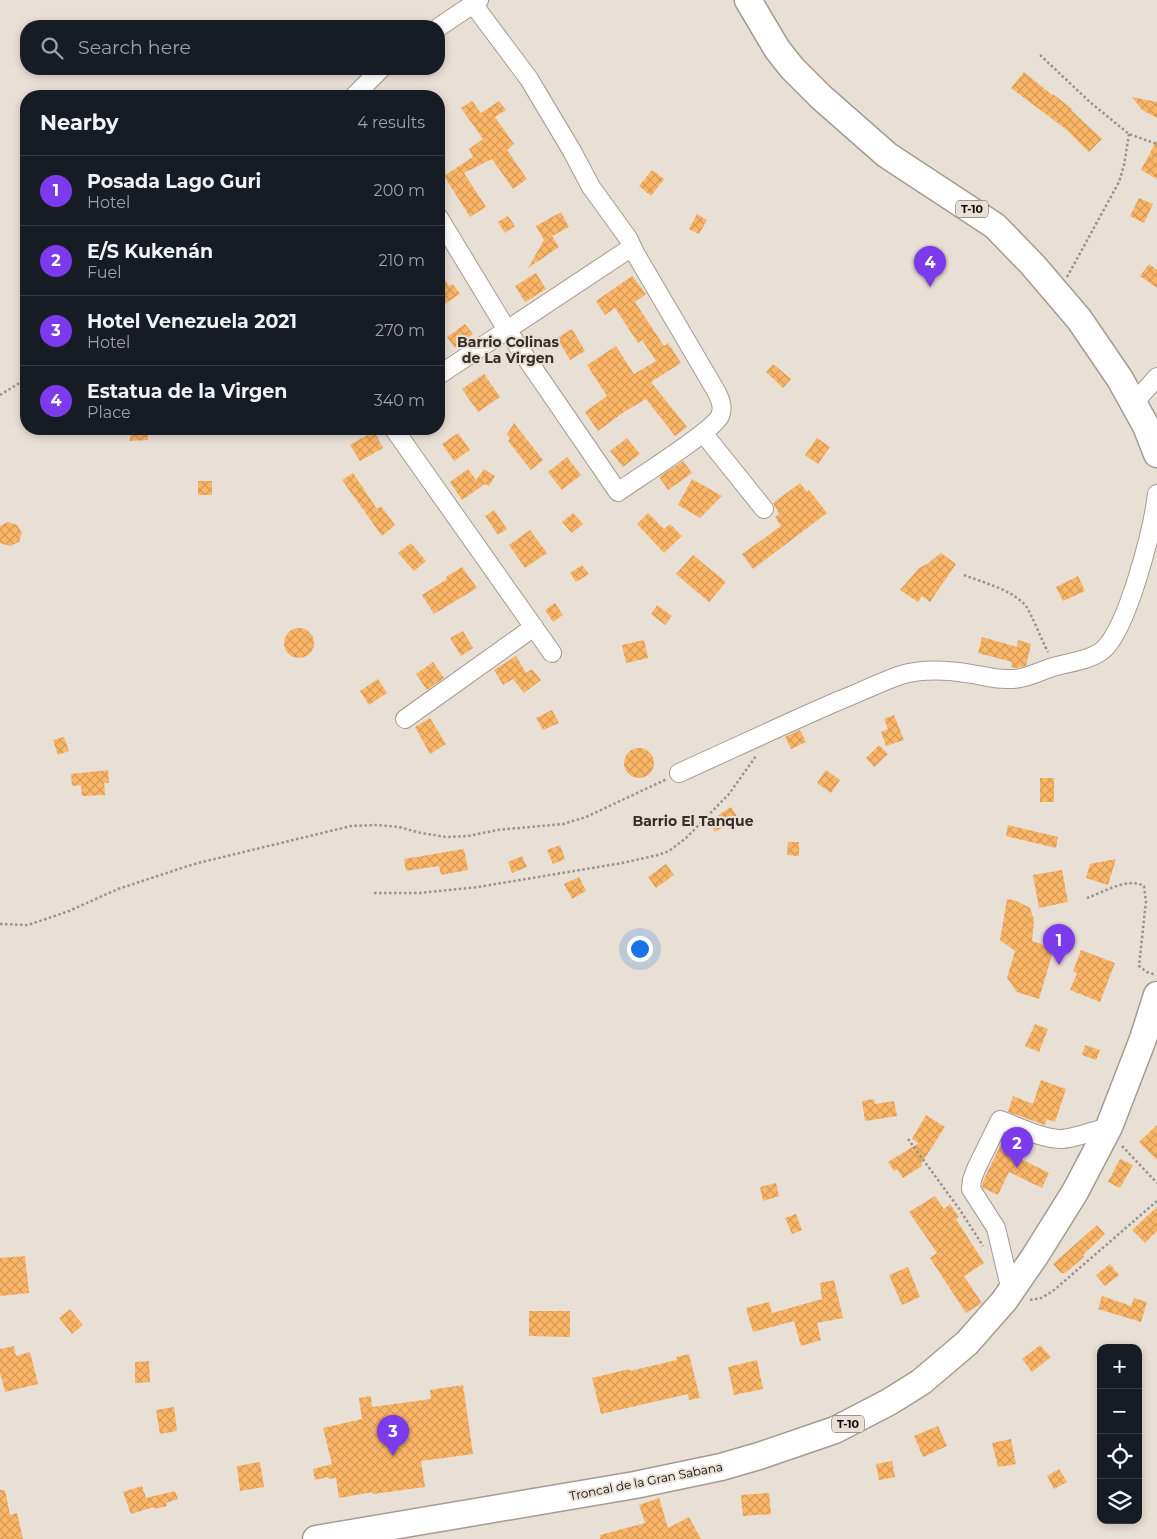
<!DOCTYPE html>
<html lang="en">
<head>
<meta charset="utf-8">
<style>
	:root { --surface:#171b24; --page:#242831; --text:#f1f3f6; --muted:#9ea1a6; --line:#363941; --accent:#7c3aed }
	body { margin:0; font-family:Montserrat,sans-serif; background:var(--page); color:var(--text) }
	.controls { position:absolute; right:15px; bottom:15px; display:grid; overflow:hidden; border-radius:10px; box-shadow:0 2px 8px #0003 }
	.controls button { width:45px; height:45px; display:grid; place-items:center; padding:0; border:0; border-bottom:1px solid var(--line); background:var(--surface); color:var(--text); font:25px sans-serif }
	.you { position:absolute; left:639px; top:948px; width:18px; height:18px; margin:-12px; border:4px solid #fff; border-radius:50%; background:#1a73e8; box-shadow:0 0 0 8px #1a73e833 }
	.badge { display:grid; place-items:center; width:32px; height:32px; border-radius:50%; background:var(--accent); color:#fff; font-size:16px; font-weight:700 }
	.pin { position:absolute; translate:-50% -41px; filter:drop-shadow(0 1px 2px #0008) }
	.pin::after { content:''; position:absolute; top:26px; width:18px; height:15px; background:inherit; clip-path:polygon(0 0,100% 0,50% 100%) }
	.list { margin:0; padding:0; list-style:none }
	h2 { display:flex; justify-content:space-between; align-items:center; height:65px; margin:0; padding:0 20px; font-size:21px }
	h2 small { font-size:16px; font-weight:400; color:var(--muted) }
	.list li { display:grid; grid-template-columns:32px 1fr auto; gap:15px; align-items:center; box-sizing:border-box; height:70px; padding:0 20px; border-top:1px solid var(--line) }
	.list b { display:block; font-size:19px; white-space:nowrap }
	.list p { margin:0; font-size:16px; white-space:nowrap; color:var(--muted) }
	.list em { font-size:16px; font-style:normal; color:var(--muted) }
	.icon { flex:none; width:28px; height:28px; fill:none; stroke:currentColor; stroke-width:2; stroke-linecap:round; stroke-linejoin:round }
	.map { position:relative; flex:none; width:1157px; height:1539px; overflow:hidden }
	.search { position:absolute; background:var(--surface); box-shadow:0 2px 8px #0003; left:20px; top:20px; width:425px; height:55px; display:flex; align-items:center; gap:12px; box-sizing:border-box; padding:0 18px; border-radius:20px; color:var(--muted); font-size:19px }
	.panel { position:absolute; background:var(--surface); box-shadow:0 2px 8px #0003; left:20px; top:90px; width:425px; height:345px; border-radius:20px }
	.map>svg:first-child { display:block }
	.building { fill:url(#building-cross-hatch) }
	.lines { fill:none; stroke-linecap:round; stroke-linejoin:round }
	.minor-casing { stroke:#a49b92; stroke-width:20 }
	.highway-casing { stroke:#a49b92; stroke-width:29 }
	.path { stroke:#99938b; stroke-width:2.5; stroke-dasharray:2.5 2.5; stroke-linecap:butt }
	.minor { stroke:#fff; stroke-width:18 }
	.highway { stroke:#fff; stroke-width:26 }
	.labels { text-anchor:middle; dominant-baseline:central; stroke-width:4; stroke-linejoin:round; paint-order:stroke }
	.shield { fill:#e8dfd5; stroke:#4f4b46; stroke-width:1 }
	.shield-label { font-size:11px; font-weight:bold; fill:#0e0b08 }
	.street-label { font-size:12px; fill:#0e0b08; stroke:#e8dfd5 }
	.neighbourhood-label { font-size:14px; font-weight:bold; fill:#352e27; stroke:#e8dfd5 }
</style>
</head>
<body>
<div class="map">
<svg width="1157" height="1539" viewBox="0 0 1157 1539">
	<defs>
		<pattern id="building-cross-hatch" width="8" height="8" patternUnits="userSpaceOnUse" patternTransform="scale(1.25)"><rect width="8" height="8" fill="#fbb567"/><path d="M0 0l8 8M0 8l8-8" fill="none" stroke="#d69a58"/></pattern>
	</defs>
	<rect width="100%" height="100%" fill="#e8dfd5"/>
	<!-- building -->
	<g class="building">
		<path d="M 1024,72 L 1052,95 L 1053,94 L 1072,109 L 1071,110 L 1102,139 L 1089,152 L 1067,130 L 1011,88 Z"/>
		<path d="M 1132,97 L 1157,102 L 1157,118 L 1142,110 Z"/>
		<path d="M 472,101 L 481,113 L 499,101 L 506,110 L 495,117 L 514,144 L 507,150 L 527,179 L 513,189 L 492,159 L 464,173 L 486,207 L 470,217 L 444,176 L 473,157 L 469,149 L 483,139 L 461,108 Z"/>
		<path d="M 1157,140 L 1157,179 L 1141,170 Z"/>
		<path d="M 652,170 L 664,179 L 651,196 L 639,186 Z"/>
		<path d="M 1139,198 L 1153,204 L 1144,223 L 1130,216 Z"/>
		<path d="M 561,212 L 569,227 L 552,236 L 559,247 L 528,268 L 544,240 L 536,226 Z"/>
		<path d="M 697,214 L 707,220 L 699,234 L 689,229 Z"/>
		<path d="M 508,216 L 515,226 L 505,233 L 498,222 Z"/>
		<path d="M 1149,264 L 1157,270 L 1157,288 L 1140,276 Z"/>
		<path d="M 439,271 L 449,286 L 453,284 L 460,294 L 443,305 L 439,300 Z"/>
		<path d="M 536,273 L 546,289 L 525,302 L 515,286 Z"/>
		<path d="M 632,276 L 646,294 L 635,302 L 664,346 L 668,343 L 681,363 L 651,382 L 687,427 L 675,436 L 646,399 L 624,412 L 598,431 L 585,412 L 607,396 L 587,365 L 616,346 L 634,374 L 656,361 L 642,340 L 638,343 L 615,308 L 605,315 L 596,301 Z"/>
		<path d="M 465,324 L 473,334 L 455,348 L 447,337 Z"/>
		<path d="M 572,329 L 585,351 L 570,360 L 557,338 Z"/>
		<path d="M 773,364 L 791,379 L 783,388 L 766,372 Z"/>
		<path d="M 484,374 L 500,397 L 478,412 L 462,389 Z"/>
		<path d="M 514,423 L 543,460 L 531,470 L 508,441 L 510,439 L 507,434 Z"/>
		<path d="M 130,429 L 147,429 L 148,440 L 130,441 Z"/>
		<path d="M 374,431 L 383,448 L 360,461 L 350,445 Z"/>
		<path d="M 458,433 L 470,450 L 454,461 L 442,444 Z"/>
		<path d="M 627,438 L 640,454 L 623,467 L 610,451 Z"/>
		<path d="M 817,438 L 830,447 L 818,464 L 805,455 Z"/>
		<path d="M 567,457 L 581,475 L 562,490 L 548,472 Z"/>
		<path d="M 683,461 L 692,473 L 668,490 L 659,477 Z"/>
		<path d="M 468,469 L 476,480 L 484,469 L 495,476 L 489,486 L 485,484 L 462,500 L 450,482 Z"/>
		<path d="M 353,473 L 377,509 L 381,506 L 395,525 L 382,536 L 342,480 Z"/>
		<path d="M 692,479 L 722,496 L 700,518 L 678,505 Z"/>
		<rect x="198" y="481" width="14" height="14"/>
		<path d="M 800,483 L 807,492 L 809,490 L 827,513 L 753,569 L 742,554 L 781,526 L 775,517 L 779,514 L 773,503 Z"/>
		<path d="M 494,510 L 507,529 L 498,535 L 485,516 Z"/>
		<path d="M 573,513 L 583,524 L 572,533 L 562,522 Z"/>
		<path d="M 648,513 L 664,529 L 670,524 L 682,536 L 664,553 L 637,524 Z"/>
		<path d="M 8,522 L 17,525 L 22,533 L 19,542 L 10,546 L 0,543 L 0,526 Z"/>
		<path d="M 530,530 L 547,553 L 525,568 L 509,545 Z"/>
		<path d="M 411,543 L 426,561 L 414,571 L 398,553 Z"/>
		<path d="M 941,553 L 956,564 L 930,602 L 922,596 L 918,602 L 900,590 L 919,568 L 927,564 Z"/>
		<path d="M 693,555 L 726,582 L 709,602 L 676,574 Z"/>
		<path d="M 582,565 L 589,574 L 576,582 L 570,573 Z"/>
		<path d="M 462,567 L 477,588 L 434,614 L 422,595 L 447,579 L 446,577 Z"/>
		<path d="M 1078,576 L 1085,591 L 1063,601 L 1056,587 Z"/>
		<path d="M 555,603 L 563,615 L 553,622 L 545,610 Z"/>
		<path d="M 657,605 L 672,616 L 665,625 L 651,614 Z"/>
		<circle cx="299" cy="643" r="15"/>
		<path d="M 463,631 L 473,648 L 461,656 L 450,638 Z"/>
		<path d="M 982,637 L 1017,647 L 1018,640 L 1031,644 L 1026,666 L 1015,668 L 1011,667 L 1012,662 L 978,653 Z"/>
		<path d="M 644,640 L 648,658 L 626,663 L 622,645 Z"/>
		<path d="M 516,656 L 526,673 L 532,669 L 541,680 L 524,693 L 513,679 L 503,685 L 494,670 Z"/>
		<path d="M 433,662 L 444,678 L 427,690 L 416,674 Z"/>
		<path d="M 378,679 L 387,693 L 369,705 L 360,691 Z"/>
		<path d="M 552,710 L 559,723 L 543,730 L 536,718 Z"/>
		<path d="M 894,715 L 904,740 L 886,746 L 881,732 L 888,729 L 884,719 Z"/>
		<path d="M 430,718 L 446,744 L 430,754 L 415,727 Z"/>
		<path d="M 800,730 L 806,742 L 791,749 L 785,737 Z"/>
		<path d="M 64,737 L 69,751 L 58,755 L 53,740 Z"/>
		<path d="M 879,745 L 888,754 L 874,767 L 866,758 Z"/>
		<circle cx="639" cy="763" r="15"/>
		<path d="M 108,770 L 109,783 L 104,783 L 105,795 L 82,796 L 81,785 L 72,786 L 71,774 Z"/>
		<path d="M 826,770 L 840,780 L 831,793 L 817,783 Z"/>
		<rect x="1040" y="778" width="14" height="24"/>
		<path d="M 731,807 L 738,818 L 715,832 L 709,821 Z"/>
		<path d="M 1008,825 L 1058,837 L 1056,848 L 1006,836 Z"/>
		<path d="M 788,842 L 799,842 L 799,856 L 787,855 Z"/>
		<path d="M 560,845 L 565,859 L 553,864 L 547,850 Z"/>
		<path d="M 464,849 L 468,870 L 441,875 L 439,866 L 406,871 L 404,859 Z"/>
		<path d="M 522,856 L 527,867 L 512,873 L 508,862 Z"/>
		<path d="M 1116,859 L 1108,885 L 1086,878 L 1090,864 Z"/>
		<path d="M 666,864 L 674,875 L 656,888 L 648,877 Z"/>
		<path d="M 1062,870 L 1068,902 L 1039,908 L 1033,875 Z"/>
		<path d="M 579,877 L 586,891 L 572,899 L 564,884 Z"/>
		<path d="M 1007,899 L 1017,901 L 1030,908 L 1034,920 L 1032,941 L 1054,948 L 1039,999 L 1017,992 L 1007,978 L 1015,951 L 1000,940 Z"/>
		<path d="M 1081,950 L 1115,963 L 1100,1002 L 1070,990 L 1077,973 L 1073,971 Z"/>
		<path d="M 1035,1024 L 1048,1029 L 1039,1052 L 1025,1046 Z"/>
		<path d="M 1085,1045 L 1100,1050 L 1096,1060 L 1082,1055 Z"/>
		<path d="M 1041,1080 L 1066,1089 L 1055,1122 L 1047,1119 L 1045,1125 L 1008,1112 L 1013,1096 L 1033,1104 Z"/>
		<path d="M 874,1099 L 875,1104 L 894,1101 L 897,1116 L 865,1121 L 862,1101 Z"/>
		<path d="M 926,1115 L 945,1127 L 921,1164 L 922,1166 L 903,1178 L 897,1169 L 894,1171 L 888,1162 L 919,1143 L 912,1139 Z"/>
		<path d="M 1157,1125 L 1157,1160 L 1139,1142 Z"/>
		<path d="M 1006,1134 L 1025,1141 L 1017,1157 L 1049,1173 L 1042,1188 L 1009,1172 L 998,1195 L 983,1188 L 982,1186 L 984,1179 Z"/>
		<path d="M 1120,1159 L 1133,1165 L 1120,1188 L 1108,1182 Z"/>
		<path d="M 776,1183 L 779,1196 L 763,1201 L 760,1187 Z"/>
		<path d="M 935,1196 L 944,1209 L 950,1204 L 959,1217 L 956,1219 L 984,1263 L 964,1276 L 982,1303 L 966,1313 L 930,1258 L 937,1253 L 909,1212 Z"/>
		<path d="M 1157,1207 L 1157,1231 L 1145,1243 L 1132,1230 Z"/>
		<path d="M 796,1214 L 802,1230 L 792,1234 L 785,1218 Z"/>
		<path d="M 1097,1225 L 1105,1234 L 1083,1255 L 1084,1257 L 1065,1273 L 1061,1273 L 1053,1264 Z"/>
		<path d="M 25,1256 L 29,1293 L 0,1296 L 0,1258 Z"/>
		<path d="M 1110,1264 L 1119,1275 L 1105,1286 L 1096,1275 Z"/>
		<path d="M 908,1267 L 920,1297 L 902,1305 L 889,1275 Z"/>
		<path d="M 834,1280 L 843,1318 L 817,1323 L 821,1340 L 801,1346 L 794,1321 L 753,1332 L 746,1308 L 769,1302 L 772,1313 L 822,1299 L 820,1283 Z"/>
		<path d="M 1102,1296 L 1131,1306 L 1134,1298 L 1147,1302 L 1141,1322 L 1098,1309 Z"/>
		<path d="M 70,1309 L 83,1325 L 72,1334 L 59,1318 Z"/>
		<path d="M 529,1311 L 570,1311 L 570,1337 L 529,1336 Z"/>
		<path d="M 1040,1345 L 1051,1357 L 1032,1372 L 1022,1359 Z"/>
		<path d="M 14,1346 L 16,1356 L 30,1352 L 38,1384 L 5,1392 L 0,1372 L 0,1349 Z"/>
		<path d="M 689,1354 L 700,1398 L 689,1400 L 688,1394 L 601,1414 L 592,1378 L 629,1369 L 630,1371 L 677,1360 L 676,1357 Z"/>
		<path d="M 757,1360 L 763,1389 L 734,1395 L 728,1367 Z"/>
		<path d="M 149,1361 L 150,1382 L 135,1383 L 135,1362 Z"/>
		<path d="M 463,1385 L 473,1454 L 421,1461 L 425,1487 L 373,1494 L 373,1492 L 339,1498 L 336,1478 L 329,1479 L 328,1477 L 315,1480 L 313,1469 L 332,1464 L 323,1428 L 362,1419 L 359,1398 L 371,1396 L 372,1407 L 431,1399 L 430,1390 Z"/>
		<path d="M 174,1407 L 177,1431 L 160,1434 L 156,1410 Z"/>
		<path d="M 938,1426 L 947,1446 L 923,1457 L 914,1436 Z"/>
		<path d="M 1011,1439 L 1016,1464 L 998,1467 L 992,1443 Z"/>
		<path d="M 892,1461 L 895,1477 L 879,1480 L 876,1464 Z"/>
		<path d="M 260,1462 L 264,1487 L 240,1491 L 237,1466 Z"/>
		<path d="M 1059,1469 L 1067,1482 L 1054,1489 L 1047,1476 Z"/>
		<path d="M 142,1486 L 146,1498 L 175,1491 L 178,1499 L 166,1503 L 167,1506 L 154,1509 L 154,1507 L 131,1514 L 123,1492 Z"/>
		<path d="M 0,1490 L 5,1490 L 10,1515 L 17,1513 L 23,1539 L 0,1539 Z"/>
		<path d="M 769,1493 L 771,1514 L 743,1516 L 741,1495 Z"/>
		<path d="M 659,1498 L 668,1528 L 689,1517 L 701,1539 L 600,1539 L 600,1535 L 645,1523 L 639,1505 Z"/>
	</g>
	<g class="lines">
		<defs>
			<g id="minor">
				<path d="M 439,27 L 479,0"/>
				<path d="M 354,96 L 381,69"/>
				<path d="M 439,218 L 507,330 L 618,492 C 636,479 713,431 720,416 C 724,407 720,399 716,391 L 635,253 L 628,238 L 591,187 L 572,151 L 529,79 L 473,4"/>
				<path d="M 439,375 L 632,247"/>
				<path d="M 1134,403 L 1157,377"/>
				<path d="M 394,429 L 552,653"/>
				<path d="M 703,433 L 764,509"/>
				<path d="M 405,719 L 534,627"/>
				<path d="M 679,773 C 732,749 785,724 838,701 C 859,693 880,682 901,675 C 924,668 949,670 972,674 C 984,676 994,679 1006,679 C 1024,680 1037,672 1053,667 C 1069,662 1089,661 1103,650 C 1128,628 1153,528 1157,494"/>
				<path d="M 1011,1291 L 996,1228 L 971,1189 L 972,1180 L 976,1169 L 1000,1120 C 1019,1127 1040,1138 1060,1139 C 1074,1139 1095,1130 1109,1127"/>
			</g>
			<g id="highway">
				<path d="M 748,0 L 777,49 L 792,68 L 821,97 L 887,155 L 995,226 L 1032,264 L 1079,319 L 1120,379 L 1146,426 L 1157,454"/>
				<path d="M 316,1539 L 635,1485 L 721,1467 L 759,1456 L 835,1430 L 889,1402 L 921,1382 L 967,1343 L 1004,1301 L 1035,1256 L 1075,1192 L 1109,1127 L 1143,1039 L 1157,995"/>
			</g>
		</defs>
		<!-- minor casing -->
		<use href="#minor" class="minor-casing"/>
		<!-- highway casing -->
		<use href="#highway" class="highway-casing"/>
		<!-- path -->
		<g class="path">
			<path d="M 1040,55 L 1091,103 L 1129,134 L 1157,144"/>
			<path d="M 1067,277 L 1119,182 L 1124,165 L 1129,134"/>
			<path d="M 0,395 L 26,379"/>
			<path d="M 964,575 C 984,583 1011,589 1026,606 C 1032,615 1042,641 1048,652"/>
			<path d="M 374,893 L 419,893 L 478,887 L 622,863 L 658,855 L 669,851 L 686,838 L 729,794 L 756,756"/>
			<path d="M 1087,898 C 1104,892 1127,877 1144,886 L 1146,901 L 1139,966 L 1147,972 L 1156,975"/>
			<path d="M 0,924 L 28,925 L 69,911 L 118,889 L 194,864 L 351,826 L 377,825 L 399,827 L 421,833 L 446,837 L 468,836 L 497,830 L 563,824 L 586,817 L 667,779"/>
			<path d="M 908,1139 L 960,1210 L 983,1246"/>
			<path d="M 1122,1146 L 1157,1183"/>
			<path d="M 1030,1300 L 1041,1298 L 1053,1291 L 1157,1201"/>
		</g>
		<!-- minor -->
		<use href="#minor" class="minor"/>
		<!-- highway -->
		<use href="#highway" class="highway"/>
	</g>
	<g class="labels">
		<!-- shield labels -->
		<g class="shield">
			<rect x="956" y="200.5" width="32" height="17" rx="4"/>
			<rect x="832" y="1415.5" width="32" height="17" rx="4"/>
		</g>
		<g class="shield-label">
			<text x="972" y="209">T-10</text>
			<text x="848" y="1424">T-10</text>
		</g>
		<!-- street labels -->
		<g class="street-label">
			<text transform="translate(646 1481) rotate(-11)">Troncal de la Gran Sabana</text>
		</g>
		<!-- neighbourhood labels -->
		<g class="neighbourhood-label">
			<text x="508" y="342">Barrio Colinas<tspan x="508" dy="16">de La Virgen</tspan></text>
			<text x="693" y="821">Barrio El Tanque</text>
		</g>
	</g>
</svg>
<div class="controls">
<button>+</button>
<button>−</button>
<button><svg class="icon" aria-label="locate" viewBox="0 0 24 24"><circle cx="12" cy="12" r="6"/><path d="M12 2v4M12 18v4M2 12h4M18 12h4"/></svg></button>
<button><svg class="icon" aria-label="layers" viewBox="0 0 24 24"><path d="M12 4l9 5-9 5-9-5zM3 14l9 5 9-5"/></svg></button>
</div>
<div class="you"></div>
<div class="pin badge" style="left:1059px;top:965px">1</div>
<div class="pin badge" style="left:1017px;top:1168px">2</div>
<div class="pin badge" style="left:393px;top:1456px">3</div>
<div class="pin badge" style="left:930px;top:287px">4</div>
<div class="search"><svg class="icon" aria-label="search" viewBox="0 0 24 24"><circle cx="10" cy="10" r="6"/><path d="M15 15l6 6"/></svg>Search here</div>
<section class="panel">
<h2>Nearby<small>4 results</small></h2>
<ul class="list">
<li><span class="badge">1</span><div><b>Posada Lago Guri</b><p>Hotel</p></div><em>200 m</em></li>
<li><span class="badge">2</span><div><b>E/S Kukenán</b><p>Fuel</p></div><em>210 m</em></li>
<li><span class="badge">3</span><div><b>Hotel Venezuela 2021</b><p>Hotel</p></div><em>270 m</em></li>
<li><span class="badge">4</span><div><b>Estatua de la Virgen</b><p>Place</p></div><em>340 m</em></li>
</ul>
</section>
</div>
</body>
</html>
